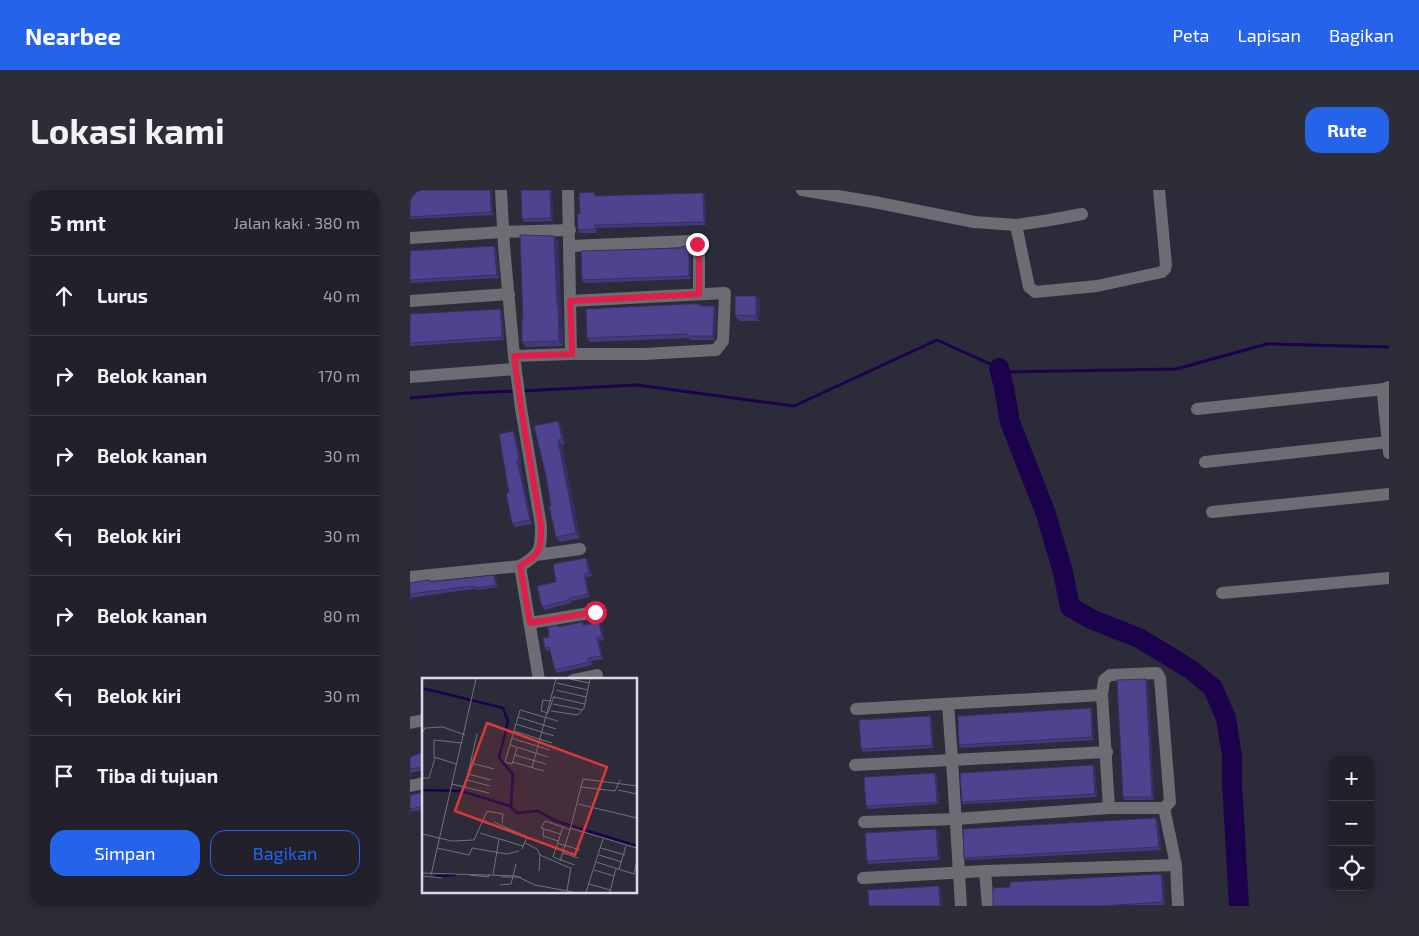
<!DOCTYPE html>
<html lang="id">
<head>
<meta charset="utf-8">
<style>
	:root { --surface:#21202b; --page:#2d2d37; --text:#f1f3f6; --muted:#a2a3a9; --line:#3e3e47; --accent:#2563eb }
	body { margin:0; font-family:"Exo 2",sans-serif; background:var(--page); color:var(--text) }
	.controls { position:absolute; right:15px; bottom:15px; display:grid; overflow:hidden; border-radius:10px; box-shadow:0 2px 12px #0003 }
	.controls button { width:45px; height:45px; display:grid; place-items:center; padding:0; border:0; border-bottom:1px solid var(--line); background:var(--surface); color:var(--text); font:25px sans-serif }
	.stop { position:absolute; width:15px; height:15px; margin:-11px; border:4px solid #e11d48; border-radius:50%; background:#fff }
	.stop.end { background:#e11d48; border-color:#fff; box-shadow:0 1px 5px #0008 }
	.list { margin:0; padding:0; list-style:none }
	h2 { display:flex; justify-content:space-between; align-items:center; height:65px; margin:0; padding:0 20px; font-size:21px }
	h2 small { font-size:16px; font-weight:400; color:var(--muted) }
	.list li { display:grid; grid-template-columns:32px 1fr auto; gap:15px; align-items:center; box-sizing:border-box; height:80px; padding:0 20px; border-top:1px solid var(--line) }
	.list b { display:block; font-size:19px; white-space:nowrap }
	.list em { font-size:16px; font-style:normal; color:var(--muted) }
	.actions { display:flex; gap:10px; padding:15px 20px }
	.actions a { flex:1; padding:11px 0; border:1px solid var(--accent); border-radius:15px; text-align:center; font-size:18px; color:var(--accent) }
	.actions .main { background:var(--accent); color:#fff }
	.icon { flex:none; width:28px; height:28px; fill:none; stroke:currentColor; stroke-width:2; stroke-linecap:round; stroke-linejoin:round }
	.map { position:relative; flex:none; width:979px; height:716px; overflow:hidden; border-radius:15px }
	header { display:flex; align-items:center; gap:30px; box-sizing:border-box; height:70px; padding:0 25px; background:var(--accent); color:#fff }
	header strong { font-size:24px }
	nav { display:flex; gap:28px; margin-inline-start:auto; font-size:18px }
	.intro { display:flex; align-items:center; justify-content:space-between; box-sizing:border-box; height:120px; padding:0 30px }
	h1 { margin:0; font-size:35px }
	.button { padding:12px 22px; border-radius:15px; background:var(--accent); color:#fff; font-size:18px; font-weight:700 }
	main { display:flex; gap:30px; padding:0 30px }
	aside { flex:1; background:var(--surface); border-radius:15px; box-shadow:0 2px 12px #0003 }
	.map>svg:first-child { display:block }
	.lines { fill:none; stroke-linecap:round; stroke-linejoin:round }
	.stream { stroke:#1c024d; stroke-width:3 }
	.river { stroke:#1c024d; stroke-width:20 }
	.minor { stroke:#6c6c73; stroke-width:12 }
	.wall { fill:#443a7b }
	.shaded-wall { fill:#372f64 }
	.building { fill:#4f438f; stroke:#372f64 }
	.route { stroke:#e11d48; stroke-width:6 }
	.inset-river { fill:none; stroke:#1c024d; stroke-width:2.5 }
	.inset-road { fill:none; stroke:#72717e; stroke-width:1 }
	.view { fill:#d73a3b; fill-opacity:0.15; stroke:#d73a3b; stroke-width:2.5 }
	.inset-edge { fill:none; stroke:#dcdbe5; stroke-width:2.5 }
</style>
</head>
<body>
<header>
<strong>Nearbee</strong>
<nav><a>Peta</a><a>Lapisan</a><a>Bagikan</a></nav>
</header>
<div class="intro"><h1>Lokasi kami</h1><a class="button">Rute</a></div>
<main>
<aside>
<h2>5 mnt<small>Jalan kaki · 380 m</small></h2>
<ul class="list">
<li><svg class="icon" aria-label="ahead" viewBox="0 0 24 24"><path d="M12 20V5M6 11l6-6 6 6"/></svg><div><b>Lurus</b></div><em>40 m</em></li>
<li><svg class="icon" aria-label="right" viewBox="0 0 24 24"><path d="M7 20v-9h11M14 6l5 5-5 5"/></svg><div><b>Belok kanan</b></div><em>170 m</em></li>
<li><svg class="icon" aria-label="right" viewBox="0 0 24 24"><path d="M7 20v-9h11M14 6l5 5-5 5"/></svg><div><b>Belok kanan</b></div><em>30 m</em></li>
<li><svg class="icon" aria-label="left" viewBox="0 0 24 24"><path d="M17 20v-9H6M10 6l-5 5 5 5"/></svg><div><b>Belok kiri</b></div><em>30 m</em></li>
<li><svg class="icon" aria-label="right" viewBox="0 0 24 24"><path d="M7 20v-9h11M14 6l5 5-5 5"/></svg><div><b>Belok kanan</b></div><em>80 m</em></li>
<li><svg class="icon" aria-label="left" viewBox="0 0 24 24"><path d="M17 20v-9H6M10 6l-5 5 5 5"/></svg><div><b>Belok kiri</b></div><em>30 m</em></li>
<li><svg class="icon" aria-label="arrive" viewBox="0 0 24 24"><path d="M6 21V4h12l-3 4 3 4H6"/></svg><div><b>Tiba di tujuan</b></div></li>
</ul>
<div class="actions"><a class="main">Simpan</a><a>Bagikan</a></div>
</aside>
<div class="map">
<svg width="979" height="716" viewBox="0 0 979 716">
	<rect width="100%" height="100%" fill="#2c2b39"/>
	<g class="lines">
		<!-- stream -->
		<g class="stream">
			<path d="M 111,201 L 227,195 L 384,216 L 527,150 L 598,182 L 766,179 L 857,154 L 979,157"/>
			<path d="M 0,208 L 57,203 L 105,201"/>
		</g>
		<!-- river -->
		<path class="river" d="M 589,178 L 594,197 L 600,232 L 636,324 L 653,382 L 660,417 L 683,430 L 729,448 L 780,479 L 803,498 L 816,528 L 822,566 L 822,592 L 829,716"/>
		<!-- minor -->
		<g class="minor">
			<path d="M 91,0 L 94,56 L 104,166"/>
			<path d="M 392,0 L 464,12 L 564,32 L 606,35 L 640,30 L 672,24"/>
			<path d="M 606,35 L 619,97 L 625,102 L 687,96 L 752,82 L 755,79 L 756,75 L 749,0"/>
			<path d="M 0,48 L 93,42 L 160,40"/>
			<path d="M 160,56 L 280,51 C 286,53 287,54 289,60 L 289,104"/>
			<path d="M 0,111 L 99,104"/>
			<path d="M 160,111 L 315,103 L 313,151 L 306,160 L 234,164 L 161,164"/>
			<path d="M 0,187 L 105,179"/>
			<path d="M 974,199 L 973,205 L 979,263"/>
			<path d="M 787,219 L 974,199 L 979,197"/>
			<path d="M 795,272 L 978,252"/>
			<path d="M 802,322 L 979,304"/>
			<path d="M 126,365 L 170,359"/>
			<path d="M 0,387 L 110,376"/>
			<path d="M 812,403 L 979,388"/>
			<path d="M 120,433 L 185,422"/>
			<path d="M 129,490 L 110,376 C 131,364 131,359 131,336 L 111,218 L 104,166 L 161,164 L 158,0"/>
			<path d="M 163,490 L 187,485"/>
			<path d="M 538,514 L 542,570 L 551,716"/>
			<path d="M 446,519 L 692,505"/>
			<path d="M 0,533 L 14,530"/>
			<path d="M 445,575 L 697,562"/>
			<path d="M 0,596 L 14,593"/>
			<path d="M 754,618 L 766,675 L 768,716"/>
			<path d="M 454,632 L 546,629 L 699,618 L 754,618 L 760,612 L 750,488 L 747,483 L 700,485 L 694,490 L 692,505 L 699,618"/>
			<path d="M 575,681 L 578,716"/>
			<path d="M 453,688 L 575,681 L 766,675"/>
		</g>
	</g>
	<!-- wall -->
	<g class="wall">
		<path d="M 0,0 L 81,0 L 83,25 L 0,29 Z"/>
		<path d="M 111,0 L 142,0 L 143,31 L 114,32 L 112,29 Z"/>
		<path d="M 293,3 L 295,6 L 296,35 L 187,38 L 187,43 L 170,43 L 168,40 L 170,24 Z"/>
		<path d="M 148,51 L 151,118 L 152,120 L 153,156 L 116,157 L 112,152 L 113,128 Z"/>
		<path d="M 84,56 L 86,59 L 89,88 L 0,93 L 0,61 Z"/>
		<path d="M 281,61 L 281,89 L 174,93 L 172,90 Z"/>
		<path d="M 346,106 L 350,112 L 349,131 L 329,131 L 325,125 Z"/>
		<path d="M 291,116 L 304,116 L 306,119 L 305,148 L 304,150 L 281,150 L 279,148 L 180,152 L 177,148 Z"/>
		<path d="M 92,121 L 94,150 L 0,156 L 0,124 Z"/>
		<path d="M 148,231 L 151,236 L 155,254 L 152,255 L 170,348 L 150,352 L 146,347 Z"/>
		<path d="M 103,241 L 105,245 L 110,264 L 111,273 L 110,273 L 122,334 L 105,337 L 102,333 L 99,303 Z"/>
		<path d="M 179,371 L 182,386 L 176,387 L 180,407 L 161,411 L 161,413 L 134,420 L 132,417 L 146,392 Z"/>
		<path d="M 84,385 L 86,388 L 88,397 L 67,400 L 66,399 L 56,400 L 0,408 L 0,393 L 31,391 Z"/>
		<path d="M 147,435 L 148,436 L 175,435 L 191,436 L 194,450 L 189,451 L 193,469 L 181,471 L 182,475 L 147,483 L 145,480 L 140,461 L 137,461 L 135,458 Z"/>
		<path d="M 736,489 L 738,492 L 744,610 L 715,610 L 713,607 Z"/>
		<path d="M 682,521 L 684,550 L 551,558 L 549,555 Z"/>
		<path d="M 522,529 L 523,558 L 453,562 L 451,559 Z"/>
		<path d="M 14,562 L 14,580 L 0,583 L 0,567 Z"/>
		<path d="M 683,575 L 685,578 L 687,607 L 553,614 L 552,612 Z"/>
		<path d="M 527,586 L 529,614 L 458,619 L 456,616 Z"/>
		<path d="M 14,602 L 14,619 L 0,622 L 0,605 Z"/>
		<path d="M 748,631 L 751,660 L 556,670 L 554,668 Z"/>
		<path d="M 526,639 L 528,641 L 530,670 L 459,674 L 457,671 Z"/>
		<path d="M 751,684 L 753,687 L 755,715 L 583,716 L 600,697 Z"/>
	</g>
	<!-- shaded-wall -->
	<g class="shaded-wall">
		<path d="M 80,0 L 81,0 L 83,25 L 81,22 Z"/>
		<path d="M 140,0 L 142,0 L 143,31 L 141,28 Z"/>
		<path d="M 293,3 L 295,6 L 296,35 L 294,32 Z"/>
		<path d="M 184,35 L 187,38 L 187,43 L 185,39 Z"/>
		<path d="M 144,46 L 148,51 L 151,118 L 152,120 L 153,156 L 149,151 Z"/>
		<path d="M 84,56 L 86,59 L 89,88 L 87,85 Z"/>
		<path d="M 279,58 L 281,61 L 281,89 L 279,86 Z"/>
		<path d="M 346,106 L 350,112 L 349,131 L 346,126 Z"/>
		<path d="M 304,116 L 306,119 L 305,148 L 304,150 L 301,146 Z"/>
		<path d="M 90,119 L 92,121 L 94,150 L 92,147 Z"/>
		<path d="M 148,231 L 151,236 L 155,254 L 152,249 Z"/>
		<path d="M 103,241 L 105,245 L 110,264 L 111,273 L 109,269 Z"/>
		<path d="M 148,250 L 152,255 L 170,348 L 166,343 Z"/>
		<path d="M 107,270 L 110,273 L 122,334 L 120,330 Z"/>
		<path d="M 176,368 L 179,371 L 182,386 L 179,383 Z"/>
		<path d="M 174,384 L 176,387 L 180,407 L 178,404 Z"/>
		<path d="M 84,385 L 86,388 L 88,397 L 86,395 Z"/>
		<path d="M 189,433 L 191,436 L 194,450 L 192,447 Z"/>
		<path d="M 187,448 L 189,451 L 193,469 L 191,466 Z"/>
		<path d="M 736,489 L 738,492 L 744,610 L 742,607 Z"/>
		<path d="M 681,518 L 682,521 L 684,550 L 682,547 Z"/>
		<path d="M 520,526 L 522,529 L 523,558 L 522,555 Z"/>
		<path d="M 683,575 L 685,578 L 687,607 L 685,604 Z"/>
		<path d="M 525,583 L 527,586 L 529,614 L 527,612 Z"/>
		<path d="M 746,628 L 748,631 L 751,660 L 749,657 Z"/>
		<path d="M 526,639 L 528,641 L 530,670 L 528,667 Z"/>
		<path d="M 751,684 L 753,687 L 755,715 L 753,712 Z"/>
		<path d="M 529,696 L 531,699 L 532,716 L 530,716 Z"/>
	</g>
	<!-- building -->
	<g class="building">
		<path d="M 0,0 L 80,0 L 81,22 L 0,27 Z"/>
		<path d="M 111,0 L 140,0 L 141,28 L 112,29 Z"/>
		<path d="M 184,2 L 185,6 L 293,3 L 294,32 L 184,35 L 185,39 L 168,40 L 167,24 L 170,24 L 169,3 Z"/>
		<path d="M 110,45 L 144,46 L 147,115 L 148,115 L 149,151 L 112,152 L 112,128 L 113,128 Z"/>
		<path d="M 84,56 L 87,85 L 0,90 L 0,61 Z"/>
		<path d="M 277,56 L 279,58 L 279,86 L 172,90 L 171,61 L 271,58 L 271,57 Z"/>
		<path d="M 325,106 L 346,106 L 346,126 L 325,125 Z"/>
		<path d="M 277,114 L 289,114 L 290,116 L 304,116 L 303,145 L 301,146 L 278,146 L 278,144 L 177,148 L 176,119 Z"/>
		<path d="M 90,119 L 92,147 L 0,153 L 0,124 Z"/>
		<path d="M 148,231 L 152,249 L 148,250 L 166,343 L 146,347 L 139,316 L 141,316 L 136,285 L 124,236 Z"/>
		<path d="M 103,241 L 107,260 L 109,269 L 107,270 L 120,330 L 102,333 L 96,303 L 99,303 L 89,244 Z"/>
		<path d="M 176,368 L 179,383 L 174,384 L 178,404 L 159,408 L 159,410 L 132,417 L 127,396 L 146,392 L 143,374 Z"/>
		<path d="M 84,385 L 86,395 L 65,398 L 65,396 L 54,397 L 0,404 L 0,393 L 17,390 L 20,390 L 20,392 L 31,390 L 31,391 Z"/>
		<path d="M 173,432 L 173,435 L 189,433 L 192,447 L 187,448 L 191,466 L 178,468 L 179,472 L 145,480 L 139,457 L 135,458 L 133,448 L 139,447 L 138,437 L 147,435 L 148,437 Z"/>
		<path d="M 736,489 L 742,607 L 713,607 L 707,490 Z"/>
		<path d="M 681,518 L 682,547 L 549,555 L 548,526 Z"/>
		<path d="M 520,526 L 522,555 L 451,559 L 449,530 Z"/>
		<path d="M 14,562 L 14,577 L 0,579 L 0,567 Z"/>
		<path d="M 683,575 L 685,604 L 552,612 L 550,583 Z"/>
		<path d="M 525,583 L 527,612 L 456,616 L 454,587 Z"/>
		<path d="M 14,602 L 14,616 L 0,619 L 0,605 Z"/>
		<path d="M 746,628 L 749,657 L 554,668 L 553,639 Z"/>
		<path d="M 526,639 L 528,667 L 457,671 L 455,643 Z"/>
		<path d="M 751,684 L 753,712 L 689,716 L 583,716 L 583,698 L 600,697 L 600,692 Z"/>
		<path d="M 529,696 L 530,716 L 459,716 L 458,700 Z"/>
	</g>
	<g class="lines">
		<!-- route -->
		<path class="route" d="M 185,422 L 120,433 L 110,376 C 131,364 131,359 131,336 L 111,218 L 104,166 L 162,164 L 162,156 L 160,111 L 289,104 L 289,60 L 287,54"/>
	</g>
	<!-- overview -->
	<g transform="translate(12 488)">
		<rect width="215" height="215" fill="#2c2b39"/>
		<path class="inset-river" d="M 0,10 L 81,30 L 86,43 L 77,80 L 91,96 L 89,129M 0,112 L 39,113 L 88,128 L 95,135 L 116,133 L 134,143 L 215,168M 13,198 L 34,197"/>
		<path class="inset-road" d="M 148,1 L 167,5M 135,5 L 166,12M 134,12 L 164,19M 132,19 L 163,26M 131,26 L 161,32M 129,33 L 156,37 L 162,30 L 168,1M 126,35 L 132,18M 126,35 L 119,33 L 121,22 L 129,23M 96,39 L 134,51M 94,46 L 132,58M 92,53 L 130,65M 0,55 L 3,50 L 21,49 L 43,57M 89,60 L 128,72M 88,67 L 126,79M 95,70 L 90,86 L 83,84 L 98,32 L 136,43M 93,77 L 124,86M 91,84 L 122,93M 49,85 L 72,91M 34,86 L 12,79 L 12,62 L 40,65M 110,90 L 134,1M 46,96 L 69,102M 0,100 L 7,100 L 13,80M 45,102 L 68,108M 30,106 L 67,115M 43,109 L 55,56M 159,109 L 193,113 L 198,102M 196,112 L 215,116M 156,126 L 215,140M 72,144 L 105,159 L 100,171M 148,150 L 215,170M 122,151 L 121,158 L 136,163M 58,155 L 101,168M 0,156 L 30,163 L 52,162 L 65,133 L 81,136 L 80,145M 138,156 L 119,150 L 123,143 L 141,149M 103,165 L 115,171 L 118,177 L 148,190M 135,165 L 158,172M 15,170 L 47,177 L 50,170 L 85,176 L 97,173M 179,170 L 203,177M 141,175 L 156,180M 177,177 L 200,184M 138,183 L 148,152M 174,184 L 212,196 L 215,183M 153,187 L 131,179 L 141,149 L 148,152 L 161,101 L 215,108M 197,191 L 204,168M 172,192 L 192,198 L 194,191M 117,193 L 118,177M 0,195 L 94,198 L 113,207 L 151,214M 9,197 L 54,1M 47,197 L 67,199 L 67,196M 71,197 L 77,161M 0,198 L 20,200M 79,199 L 99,199M 167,206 L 188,212M 78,207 L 89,206 L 94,186M 145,213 L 149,189M 164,214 L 181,161M 188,214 L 192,198"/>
		<path class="view" d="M 65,45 L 185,89 L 153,177 L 33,133 Z"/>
		<rect width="215" height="215" class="inset-edge"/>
	</g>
</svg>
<div class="controls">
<button>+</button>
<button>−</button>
<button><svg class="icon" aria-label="locate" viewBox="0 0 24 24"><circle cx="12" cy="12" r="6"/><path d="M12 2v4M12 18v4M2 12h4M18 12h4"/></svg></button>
</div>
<div class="stop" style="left:185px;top:422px"></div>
<div class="stop end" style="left:287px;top:54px"></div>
</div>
</main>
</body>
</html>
